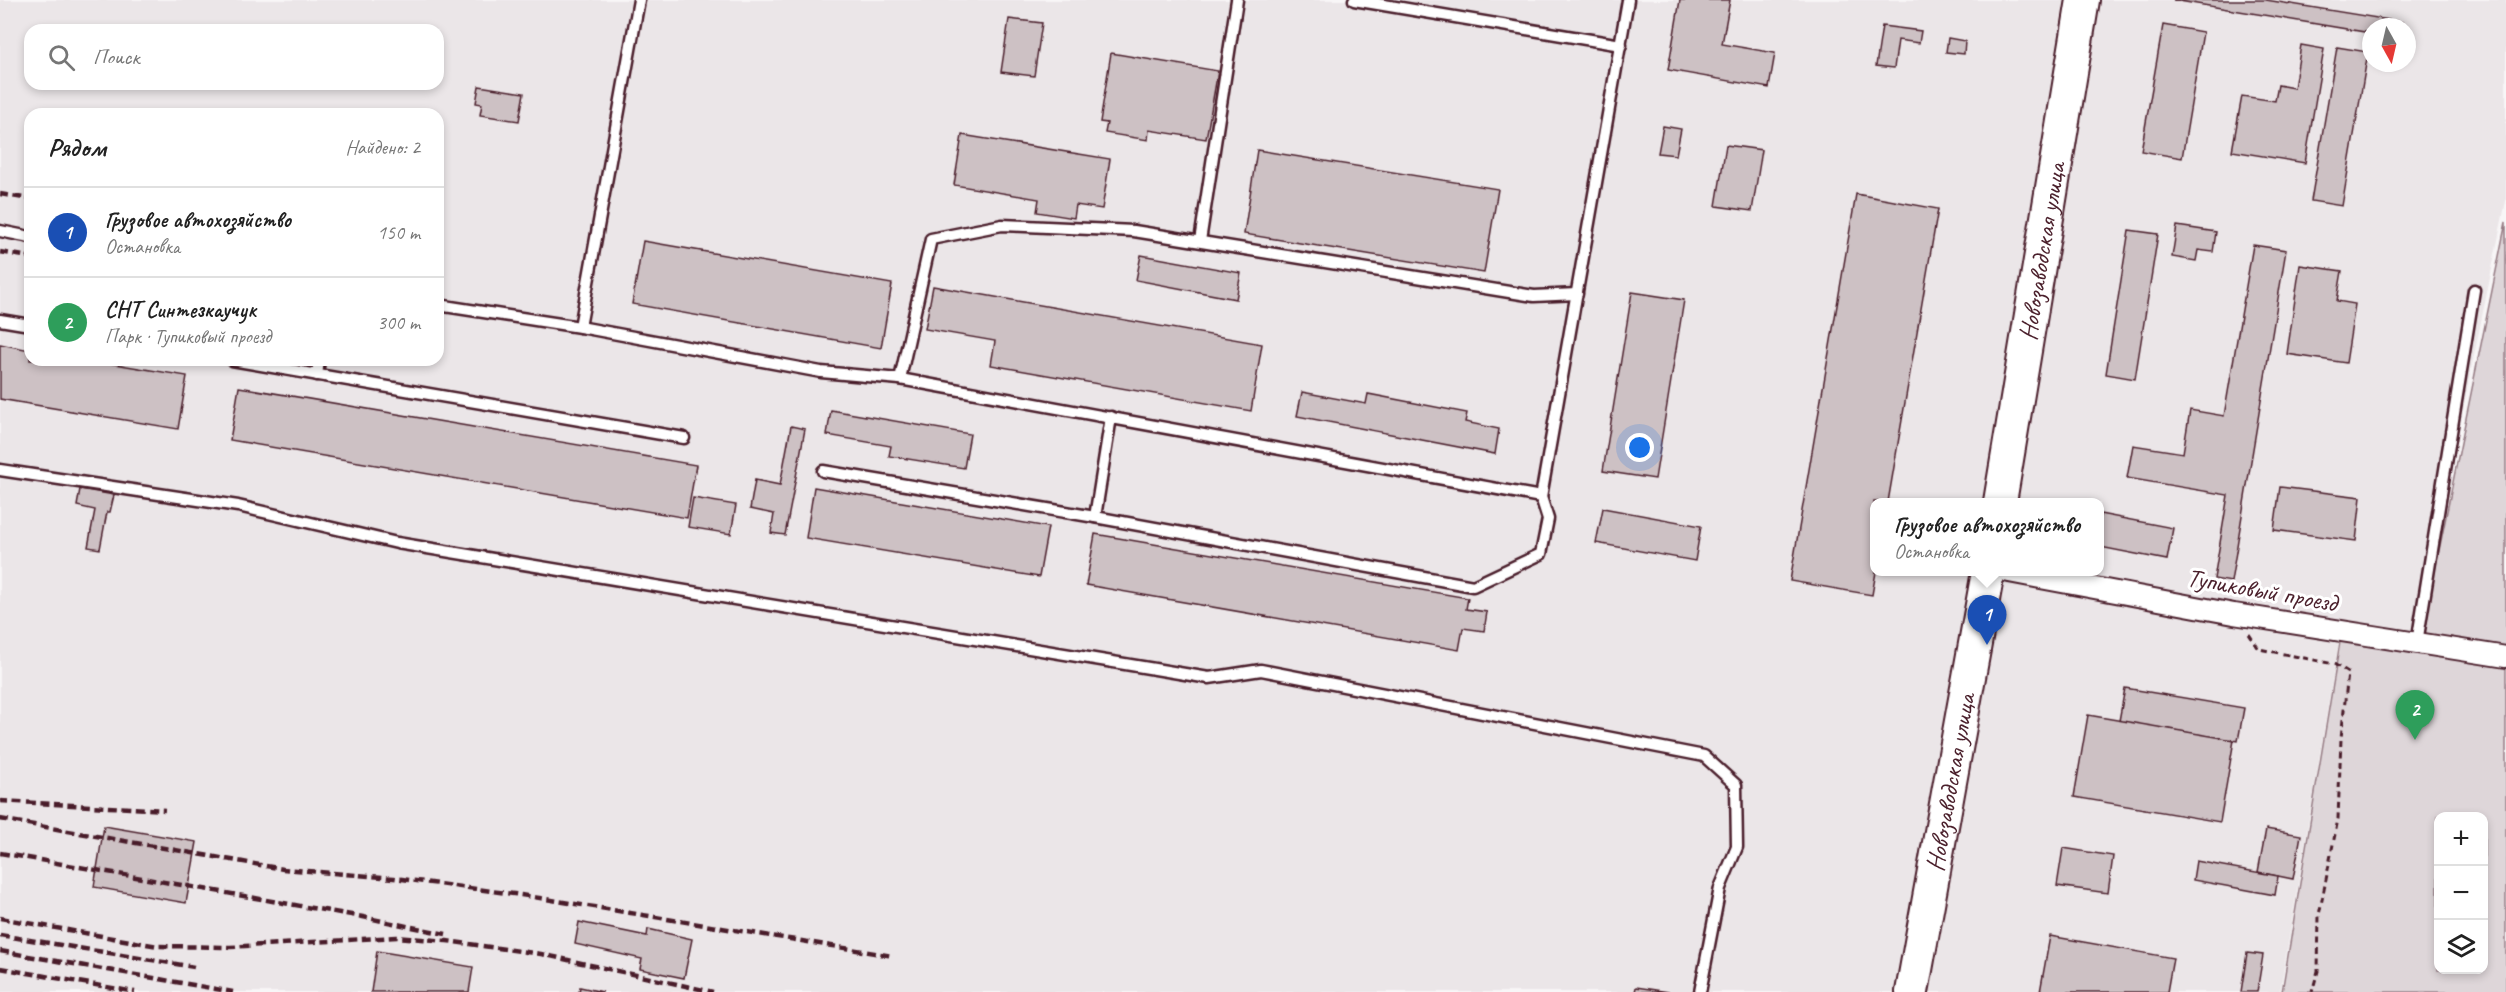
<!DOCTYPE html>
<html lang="ru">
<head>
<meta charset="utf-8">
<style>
	:root { --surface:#fff; --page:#f2f2f2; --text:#222; --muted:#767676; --line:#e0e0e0; --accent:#0f766e }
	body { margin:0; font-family:Caveat,sans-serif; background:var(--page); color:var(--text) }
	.controls { position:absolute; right:18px; bottom:18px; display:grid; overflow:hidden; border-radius:12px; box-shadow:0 3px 9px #0003 }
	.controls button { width:54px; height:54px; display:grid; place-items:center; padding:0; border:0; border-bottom:2px solid var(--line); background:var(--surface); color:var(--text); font:30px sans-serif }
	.compass { position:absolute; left:2362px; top:18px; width:54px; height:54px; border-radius:50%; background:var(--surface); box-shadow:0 3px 9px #0003; rotate:172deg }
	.you { position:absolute; left:1640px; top:448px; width:21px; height:21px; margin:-15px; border:4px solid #fff; border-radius:50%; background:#1a73e8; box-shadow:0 0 0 9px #1a73e833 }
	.badge { display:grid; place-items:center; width:39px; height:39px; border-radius:50%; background:var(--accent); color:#fff; font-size:20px; font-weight:700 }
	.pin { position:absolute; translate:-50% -50px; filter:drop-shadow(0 2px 3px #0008) }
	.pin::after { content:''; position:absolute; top:32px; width:21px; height:18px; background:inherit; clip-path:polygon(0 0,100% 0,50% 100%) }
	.popup { position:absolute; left:1870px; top:498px; width:234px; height:78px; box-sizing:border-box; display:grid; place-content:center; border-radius:12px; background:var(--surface); filter:drop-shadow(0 2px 4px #0005); font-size:20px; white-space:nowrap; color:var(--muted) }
	.popup b { font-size:22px; color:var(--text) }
	.popup::after { content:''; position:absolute; left:50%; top:100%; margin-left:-12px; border:12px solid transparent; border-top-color:var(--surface) }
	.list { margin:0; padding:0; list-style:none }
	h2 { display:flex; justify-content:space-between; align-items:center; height:78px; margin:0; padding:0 24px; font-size:26px }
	h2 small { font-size:20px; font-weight:400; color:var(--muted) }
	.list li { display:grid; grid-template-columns:39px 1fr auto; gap:18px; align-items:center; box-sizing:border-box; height:90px; padding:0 24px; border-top:2px solid var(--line) }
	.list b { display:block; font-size:22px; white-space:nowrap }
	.list p { margin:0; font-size:20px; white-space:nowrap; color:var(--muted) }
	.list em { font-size:20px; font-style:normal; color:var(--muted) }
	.icon { flex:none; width:33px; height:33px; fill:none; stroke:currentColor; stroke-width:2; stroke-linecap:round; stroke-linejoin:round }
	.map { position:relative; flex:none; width:2506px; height:992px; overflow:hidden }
	.search { position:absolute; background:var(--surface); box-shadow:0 3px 9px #0003; left:24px; top:24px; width:420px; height:66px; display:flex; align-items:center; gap:15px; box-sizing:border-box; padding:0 21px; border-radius:18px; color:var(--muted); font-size:22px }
	.panel { position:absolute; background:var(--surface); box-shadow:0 3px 9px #0003; left:24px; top:108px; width:420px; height:258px; border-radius:18px }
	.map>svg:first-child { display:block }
	.built { fill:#ebe6e8; fill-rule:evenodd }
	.green { fill:#ded6d9; stroke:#947a82; stroke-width:1.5; fill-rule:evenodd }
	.building { fill:#cdc1c4; stroke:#4a1f2b; stroke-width:1.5 }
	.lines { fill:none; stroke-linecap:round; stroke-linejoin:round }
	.lane-casing { stroke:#4a1f2b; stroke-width:15 }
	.street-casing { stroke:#4a1f2b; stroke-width:24 }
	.primary-casing { stroke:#4a1f2b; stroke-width:36 }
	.path { stroke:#4a1f2b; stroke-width:3; stroke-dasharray:6 4.5; stroke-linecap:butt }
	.lane { stroke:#fff; stroke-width:10 }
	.street { stroke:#fff; stroke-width:20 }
	.primary { stroke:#fff; stroke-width:32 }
	.rail { stroke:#4a1f2b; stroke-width:4.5; stroke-dasharray:9 4.5; stroke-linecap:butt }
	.labels { text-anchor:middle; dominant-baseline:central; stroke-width:6; stroke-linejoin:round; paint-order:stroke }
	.street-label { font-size:26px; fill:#4a1f2b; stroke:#fff }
</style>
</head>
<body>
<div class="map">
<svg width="2506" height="992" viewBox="0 0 2506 992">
	<rect width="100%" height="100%" fill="#f8f6f7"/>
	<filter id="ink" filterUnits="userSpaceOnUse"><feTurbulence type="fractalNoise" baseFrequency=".0167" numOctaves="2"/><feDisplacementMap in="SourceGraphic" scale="12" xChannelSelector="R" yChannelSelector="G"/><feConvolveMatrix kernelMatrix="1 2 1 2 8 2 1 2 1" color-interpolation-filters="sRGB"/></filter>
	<g filter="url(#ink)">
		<!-- built -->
		<g class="built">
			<path d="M 0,0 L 2078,0 L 1990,502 L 1874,502 L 1874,572 L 1978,572 L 1907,992 L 0,992 ZM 30,30 L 438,30 L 438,84 L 30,84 ZM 30,114 L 438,114 L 438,360 L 30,360 Z"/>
			<path d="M 2089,0 L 2506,0 L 2506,201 L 2415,640 L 2027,572 L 2100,572 L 2100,502 L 2005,502 ZM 2371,27 L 2407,27 L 2407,63 L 2371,63 Z"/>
			<path d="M 1994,572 L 2340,636 L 2280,992 L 1918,992 Z"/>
		</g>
		<!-- green -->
		<g class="green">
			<path d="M 2506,222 L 2506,653 L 2421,639 Z"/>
			<path d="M 2341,636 L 2506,663 L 2506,992 L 2282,992 ZM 2438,816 L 2484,816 L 2484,970 L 2438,970 Z"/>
		</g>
		<!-- building -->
		<g class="building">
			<path d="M 1680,0 L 1730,0 L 1722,44 L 1775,53 L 1769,88 L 1668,70 Z"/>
			<path d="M 2173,0 L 2266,0 L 2402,22 L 2401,27 L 2371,27 L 2371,33 Z"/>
			<path d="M 1009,19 L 1042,23 L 1034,76 L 1001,72 Z"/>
			<path d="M 2163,25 L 2203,32 L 2182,158 L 2141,151 Z"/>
			<path d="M 1882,26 L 1921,31 L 1919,43 L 1898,40 L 1894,68 L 1876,66 Z"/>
			<path d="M 1948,38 L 1965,41 L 1964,54 L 1946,52 Z"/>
			<path d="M 2301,45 L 2324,49 L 2305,163 L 2232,151 L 2242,96 L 2275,101 L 2278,85 L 2294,88 Z"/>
			<path d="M 2337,47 L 2368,52 L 2342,206 L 2311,201 Z"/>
			<path d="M 1111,53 L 1218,71 L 1206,139 L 1149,130 L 1148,140 L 1105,133 L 1107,123 L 1100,122 Z"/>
			<path d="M 479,86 L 524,93 L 519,121 L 480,115 L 482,104 L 476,103 Z"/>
			<path d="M 1663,126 L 1681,129 L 1676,155 L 1658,153 Z"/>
			<path d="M 962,135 L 1110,159 L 1102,209 L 1076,205 L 1074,218 L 1037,212 L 1039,199 L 954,185 Z"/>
			<path d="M 1726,145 L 1762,150 L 1752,211 L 1716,206 Z"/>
			<path d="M 1257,150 L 1498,189 L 1484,273 L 1244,234 Z"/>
			<path d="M 1856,194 L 1938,209 L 1888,502 L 1874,502 L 1876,572 L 1872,595 L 1790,581 Z"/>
			<path d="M 2177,226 L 2216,232 L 2213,252 L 2198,250 L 2196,261 L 2172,257 Z"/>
			<path d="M 2129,230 L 2158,234 L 2135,379 L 2106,374 Z"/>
			<path d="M 643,241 L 892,284 L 881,348 L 632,304 Z"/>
			<path d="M 2253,245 L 2286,250 L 2231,582 L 2214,579 L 2228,495 L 2127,478 L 2133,445 L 2183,453 L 2190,410 L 2224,416 Z"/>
			<path d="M 1141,255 L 1241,273 L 1236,299 L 1136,280 Z"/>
			<path d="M 2300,265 L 2342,271 L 2337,301 L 2355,304 L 2346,363 L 2287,354 Z"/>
			<path d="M 933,286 L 1262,344 L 1251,411 L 991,365 L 995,341 L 925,329 Z"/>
			<path d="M 1632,292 L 1684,300 L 1655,479 L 1603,471 Z"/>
			<path d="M 0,344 L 30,350 L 30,360 L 91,360 L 187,376 L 178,429 L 0,399 Z"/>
			<path d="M 239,387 L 696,465 L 687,518 L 230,440 Z"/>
			<path d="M 1302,392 L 1366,404 L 1368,394 L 1467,413 L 1465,422 L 1499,429 L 1495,454 L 1297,416 Z"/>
			<path d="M 831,410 L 970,434 L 964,468 L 889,456 L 891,446 L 827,435 Z"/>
			<path d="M 791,426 L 805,429 L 785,535 L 771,533 L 774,514 L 750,509 L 755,480 L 780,485 Z"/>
			<path d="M 814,487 L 1048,527 L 1039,577 L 806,538 Z"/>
			<path d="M 2280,487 L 2361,497 L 2356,541 L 2274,530 Z"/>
			<path d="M 80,489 L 114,495 L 110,512 L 107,512 L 100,549 L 88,547 L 95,510 L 77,506 Z"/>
			<path d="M 693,498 L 736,505 L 731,534 L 688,527 Z"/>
			<path d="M 1603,508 L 1701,526 L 1695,561 L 1596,543 Z"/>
			<path d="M 2100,514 L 2173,528 L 2167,560 L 2100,547 Z"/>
			<path d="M 1095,534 L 1468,598 L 1466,609 L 1487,612 L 1484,631 L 1463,628 L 1459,650 L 1086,585 Z"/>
			<path d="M 2125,688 L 2244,708 L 2238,741 L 2119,721 Z"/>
			<path d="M 2088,715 L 2234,740 L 2220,822 L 2074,797 Z"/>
			<path d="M 104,826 L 197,842 L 186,903 L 94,887 Z"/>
			<path d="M 2266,829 L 2301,835 L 2293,879 L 2258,872 Z"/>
			<path d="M 2063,848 L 2113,856 L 2108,893 L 2057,886 Z"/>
			<path d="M 2196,861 L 2278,876 L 2275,895 L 2193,880 Z"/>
			<path d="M 579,922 L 647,936 L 648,929 L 692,939 L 684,978 L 640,969 L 642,959 L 575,944 Z"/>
			<path d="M 2050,936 L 2173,958 L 2167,992 L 2040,992 Z"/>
			<path d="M 377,951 L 473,967 L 469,992 L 371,992 Z"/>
			<path d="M 2247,953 L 2263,955 L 2257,992 L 2241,992 Z"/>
			<path d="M 580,987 L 603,992 L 579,992 Z"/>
			<path d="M 1636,987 L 1669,992 L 1635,992 Z"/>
		</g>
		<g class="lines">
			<defs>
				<g id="lane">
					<path d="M 1354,0 L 1621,45"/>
					<path d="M 0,231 L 30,237"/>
					<path d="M 1200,241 L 1237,0"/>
					<path d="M 438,305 L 580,327 L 821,372 L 900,379 L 1541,497 L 1628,0"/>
					<path d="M 0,320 L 30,325"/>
					<path d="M 580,327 L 639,0"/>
					<path d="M 232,360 L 684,438"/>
					<path d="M 317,375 L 319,360"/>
					<path d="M 900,379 L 931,239 L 1002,225 L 1134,231 L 1534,296 L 1577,294"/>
					<path d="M 0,470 L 238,506 L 397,543 L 1209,678 L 1261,670 L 1704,756 L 1736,785 L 1737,847 L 1720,888 L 1700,992"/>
					<path d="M 823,471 L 1095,517 L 1473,586 L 1541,554 L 1548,519 L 1541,497"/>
					<path d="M 1095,517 L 1111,417"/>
					<path d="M 2417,643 L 2474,290"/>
				</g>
				<path id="street" d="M 2009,572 L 2234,614 L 2506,657"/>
				<g id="primary">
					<path id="s1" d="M 2000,502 L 2083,0"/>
					<path id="s2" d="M 1912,992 L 1988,572"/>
				</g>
			</defs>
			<!-- lane casing -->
			<use href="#lane" class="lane-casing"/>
			<!-- street casing -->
			<use href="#street" class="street-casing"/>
			<!-- primary casing -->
			<use href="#primary" class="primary-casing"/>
			<!-- path -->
			<path class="path" d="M 2249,634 L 2259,649 L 2334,664 L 2348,673 L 2341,738 L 2338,819 L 2319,915 L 2318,971 L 2312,992"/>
			<!-- lane -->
			<use href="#lane" class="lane"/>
			<!-- street -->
			<use href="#street" class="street"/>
			<!-- primary -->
			<use href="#primary" class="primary"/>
			<!-- rail -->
			<g class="rail">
				<path d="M 0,194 L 30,199"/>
				<path d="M 0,252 L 30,257"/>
				<path d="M 0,801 L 165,810"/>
				<path d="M 0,819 L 283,869 L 394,878 L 521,895 L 893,956"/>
				<path d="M 0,853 L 363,917 L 446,934"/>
				<path d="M 0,918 L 158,946 L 230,947 L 397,937 L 447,941 L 541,954 L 713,992"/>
				<path d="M 0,935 L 194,967"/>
				<path d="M 0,951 L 233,992"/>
				<path d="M 0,968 L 135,992"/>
			</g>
		</g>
	</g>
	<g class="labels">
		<!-- street labels -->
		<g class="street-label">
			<text stroke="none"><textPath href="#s1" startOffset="254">Новозаводская улица</textPath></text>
			<text transform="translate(2262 590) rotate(10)">Тупиковый проезд</text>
			<text stroke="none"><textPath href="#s2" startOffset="213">Новозаводская улица</textPath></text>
		</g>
	</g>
</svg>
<div class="controls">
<button>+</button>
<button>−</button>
<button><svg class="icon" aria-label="layers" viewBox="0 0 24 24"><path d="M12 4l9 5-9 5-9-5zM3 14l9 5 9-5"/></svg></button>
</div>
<svg class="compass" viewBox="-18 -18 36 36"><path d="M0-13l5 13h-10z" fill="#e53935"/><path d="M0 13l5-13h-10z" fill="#767676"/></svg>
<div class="you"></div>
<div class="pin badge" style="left:1987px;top:645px;background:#1a4fb4">1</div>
<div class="popup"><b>Грузовое автохозяйство</b>Остановка</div>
<div class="pin badge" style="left:2415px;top:740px;background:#2e9e5b">2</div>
<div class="search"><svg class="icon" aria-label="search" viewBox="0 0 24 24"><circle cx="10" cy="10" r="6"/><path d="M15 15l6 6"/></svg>Поиск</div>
<section class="panel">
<h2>Рядом<small>Найдено: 2</small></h2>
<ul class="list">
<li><span class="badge" style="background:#1a4fb4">1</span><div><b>Грузовое автохозяйство</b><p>Остановка</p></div><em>150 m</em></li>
<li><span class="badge" style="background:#2e9e5b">2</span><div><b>СНТ Синтезкаучук</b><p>Парк · Тупиковый проезд</p></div><em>300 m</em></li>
</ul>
</section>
</div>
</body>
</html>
